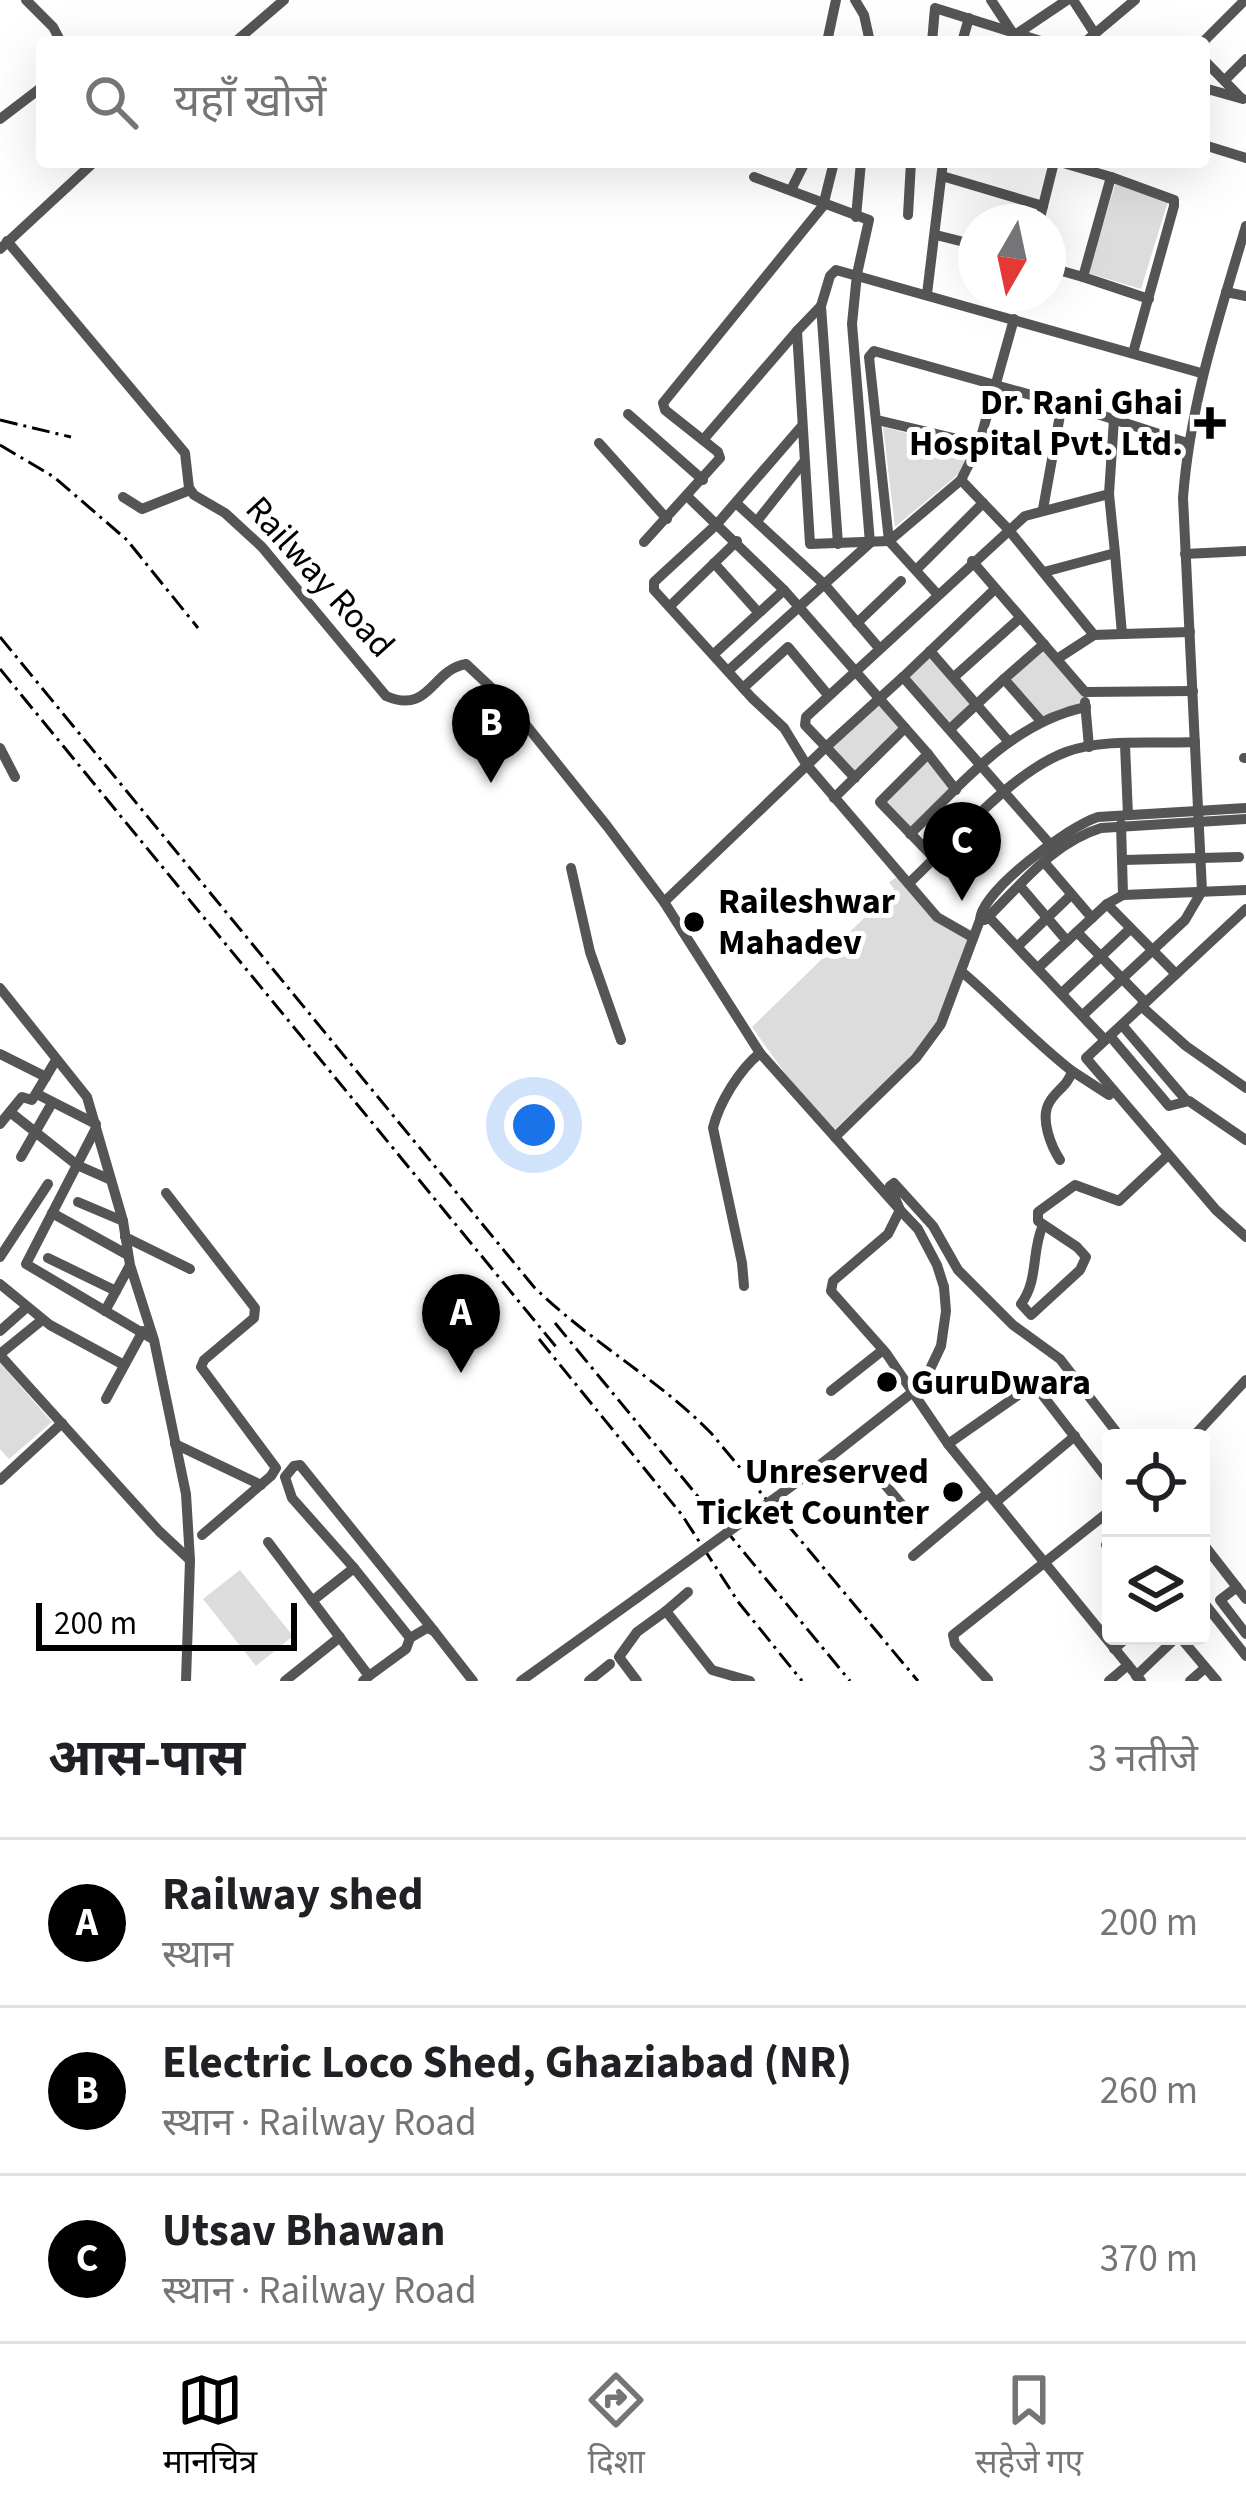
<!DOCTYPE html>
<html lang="hi">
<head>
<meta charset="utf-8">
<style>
	:root { --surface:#fff; --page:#f2f2f2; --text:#202124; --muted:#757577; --line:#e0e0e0; --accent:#000 }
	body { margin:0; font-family:"Source Sans 3","Noto Sans Devanagari",sans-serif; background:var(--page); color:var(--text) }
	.controls { position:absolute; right:36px; bottom:36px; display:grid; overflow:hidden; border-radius:12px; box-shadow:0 12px 48px #0002 }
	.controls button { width:108px; height:108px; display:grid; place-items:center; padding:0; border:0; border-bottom:3px solid var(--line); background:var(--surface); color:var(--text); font:60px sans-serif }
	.compass { position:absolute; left:958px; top:204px; width:108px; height:108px; border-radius:50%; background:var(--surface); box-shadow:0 12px 48px #0002; rotate:189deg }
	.scale { position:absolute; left:36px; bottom:30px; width:261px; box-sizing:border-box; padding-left:12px; border:6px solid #000; border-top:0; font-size:33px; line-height:42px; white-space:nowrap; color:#000; -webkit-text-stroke:9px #fff; paint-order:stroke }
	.you { position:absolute; left:534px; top:1125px; width:42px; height:42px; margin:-30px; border:9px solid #fff; border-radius:50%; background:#1a73e8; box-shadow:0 0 0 18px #1a73e833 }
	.badge { display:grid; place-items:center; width:78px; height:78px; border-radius:50%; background:var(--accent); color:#fff; font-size:39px; font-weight:700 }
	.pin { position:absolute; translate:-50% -99px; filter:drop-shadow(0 3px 6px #0008) }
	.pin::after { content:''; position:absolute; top:63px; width:42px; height:36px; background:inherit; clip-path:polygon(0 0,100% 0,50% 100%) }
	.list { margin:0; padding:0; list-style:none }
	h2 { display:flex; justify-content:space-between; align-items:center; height:156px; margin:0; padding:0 48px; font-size:51px }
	h2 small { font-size:39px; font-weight:400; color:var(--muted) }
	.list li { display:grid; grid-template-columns:78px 1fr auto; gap:36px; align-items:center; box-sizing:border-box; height:168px; padding:0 48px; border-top:3px solid var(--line) }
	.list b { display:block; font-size:45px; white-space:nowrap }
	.list p { margin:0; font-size:39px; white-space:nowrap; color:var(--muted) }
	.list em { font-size:39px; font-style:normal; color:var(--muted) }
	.icon { flex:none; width:66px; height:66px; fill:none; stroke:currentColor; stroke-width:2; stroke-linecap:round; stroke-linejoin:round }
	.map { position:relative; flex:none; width:1246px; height:1681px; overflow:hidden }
	.search { position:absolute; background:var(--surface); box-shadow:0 12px 48px #0002; left:36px; right:36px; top:36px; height:132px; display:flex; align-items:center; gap:30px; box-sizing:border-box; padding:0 42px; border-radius:12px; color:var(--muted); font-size:45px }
	.sheet { height:660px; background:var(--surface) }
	nav { display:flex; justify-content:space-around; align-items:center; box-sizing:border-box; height:168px; border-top:3px solid var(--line); background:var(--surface); font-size:33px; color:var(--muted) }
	nav a { display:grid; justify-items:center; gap:6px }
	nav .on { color:var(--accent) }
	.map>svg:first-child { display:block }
	.green { fill:#dcdcdc }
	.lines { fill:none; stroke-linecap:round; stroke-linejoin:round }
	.minor { stroke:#555; stroke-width:10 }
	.rail { stroke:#000; stroke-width:3; stroke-dasharray:18 6 3 6; stroke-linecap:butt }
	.minor-bridge { stroke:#555; stroke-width:10 }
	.poi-dot { fill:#000; stroke:#fff; stroke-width:4.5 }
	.labels { text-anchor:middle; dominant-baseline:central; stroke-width:10; stroke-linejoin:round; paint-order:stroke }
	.poi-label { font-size:36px; font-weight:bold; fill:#000; stroke:#fff; text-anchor:end }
	.street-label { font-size:36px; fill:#000; stroke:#fff }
</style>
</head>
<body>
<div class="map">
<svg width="1246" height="1681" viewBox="0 0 1246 1681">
	<rect width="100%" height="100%" fill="#fff"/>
	<!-- green -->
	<g class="green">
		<path d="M 1116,182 L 1169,198 L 1141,289 L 1088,273 Z"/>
		<path d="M 883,427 L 971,449 L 961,472 L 895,527 Z"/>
		<path d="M 1043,647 L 1083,693 L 1083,704 L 1041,718 L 1007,679 Z"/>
		<path d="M 930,656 L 974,703 L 951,723 L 908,677 Z"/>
		<path d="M 879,703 L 902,728 L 855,776 L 831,747 Z"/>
		<path d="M 927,758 L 952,790 L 910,829 L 883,800 Z"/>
		<path d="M 900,875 C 921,901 937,928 970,938 L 937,1025 L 907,1061 L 834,1130 L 784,1072 L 752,1027 L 894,889 L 889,882 Z"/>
		<path d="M 0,1363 L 52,1422 L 9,1459 L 0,1449 Z"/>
		<path d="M 240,1570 L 293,1636 L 256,1666 L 203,1599 Z"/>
	</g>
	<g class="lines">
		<!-- minor -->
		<g class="minor">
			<path d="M 26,0 L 53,27 L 61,42"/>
			<path d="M 855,0 L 864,15 L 870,42"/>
			<path d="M 991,0 L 1012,32"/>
			<path d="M 1073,0 L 1095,34"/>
			<path d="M 1018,33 L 1067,0"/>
			<path d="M 235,42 L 284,0"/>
			<path d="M 827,42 L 836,0"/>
			<path d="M 932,42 L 935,8 L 1044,42"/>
			<path d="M 962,42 L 969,18"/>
			<path d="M 1085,42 L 1135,0"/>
			<path d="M 1203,42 L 1245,0"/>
			<path d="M 1204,60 L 1241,98"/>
			<path d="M 1226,79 L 1246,59"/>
			<path d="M 1204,88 L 1243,99"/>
			<path d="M 0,119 L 42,87"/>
			<path d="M 1204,145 L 1246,158"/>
			<path d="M 1060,162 L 1111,177"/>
			<path d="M 942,176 L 1043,206"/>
			<path d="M 792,188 L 805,162"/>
			<path d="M 908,215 L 911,162"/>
			<path d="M 856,217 L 861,162"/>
			<path d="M 1039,222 L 1054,162"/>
			<path d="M 936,235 L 976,245"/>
			<path d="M 7,241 L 185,453 L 189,488 L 194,495 L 225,513 L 262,547 L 386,696 C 430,715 431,670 466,664 L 510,705 L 607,826 L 664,902 L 760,1053 L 900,1210"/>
			<path d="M 0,249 L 94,162"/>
			<path d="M 1048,267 L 1083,277"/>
			<path d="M 1226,292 L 1246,296"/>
			<path d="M 927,294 L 943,162"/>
			<path d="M 821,306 L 797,331 L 810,544 L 889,541 L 869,357 L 874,351 L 1088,411 L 1187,443"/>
			<path d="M 1133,353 L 1174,206 L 1174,200 L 1111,177 L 1083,277 L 1149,299"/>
			<path d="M 628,414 L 703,480"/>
			<path d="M 877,420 L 979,444 L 961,480 L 889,541 L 938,595"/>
			<path d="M 801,427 L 717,524 L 654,582 L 654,590 L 752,698 L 784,728 L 806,764 L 937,917 L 972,937"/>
			<path d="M 703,440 L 797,331"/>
			<path d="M 599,443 L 667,519"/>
			<path d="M 979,444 L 1014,319"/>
			<path d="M 961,480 L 1008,529 L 1094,635"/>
			<path d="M 1109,494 L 1115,553"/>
			<path d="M 123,497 L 142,509 L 190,490"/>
			<path d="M 688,497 L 784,590 L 928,754"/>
			<path d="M 736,503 L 825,585 L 879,648"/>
			<path d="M 1043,509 L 1062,404"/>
			<path d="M 757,521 L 803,463"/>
			<path d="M 644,542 L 720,458 L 718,452 L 665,410 L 663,403 L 823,206 L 834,162"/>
			<path d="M 838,544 L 821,306 L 830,276 L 836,270 L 1201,373"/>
			<path d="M 1185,554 L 1246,551"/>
			<path d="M 972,561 L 1085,692 L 1193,691"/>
			<path d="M 714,563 L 758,612"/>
			<path d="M 916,570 L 983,503"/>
			<path d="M 1044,572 L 1115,553 L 1122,634 L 1094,635 L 1057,659"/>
			<path d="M 995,589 L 903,677 L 1056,851"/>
			<path d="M 670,606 L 737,541"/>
			<path d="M 857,623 L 901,581"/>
			<path d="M 1122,634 L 1190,632"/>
			<path d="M 930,651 L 1009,742"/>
			<path d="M 714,654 L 784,590"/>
			<path d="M 728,671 L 870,543 L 852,324 L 857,274 L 869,220 L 754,177"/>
			<path d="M 954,677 L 1020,618"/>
			<path d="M 743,688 L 788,647 L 828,695"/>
			<path d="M 1085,702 L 1089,747"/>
			<path d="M 1040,720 L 1004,679 L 1044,644"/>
			<path d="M 950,729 L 1004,679"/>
			<path d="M 1125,745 L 1128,815"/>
			<path d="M 0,748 L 15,777"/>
			<path d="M 1244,758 L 1246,758"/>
			<path d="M 855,778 L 826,747 L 903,677"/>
			<path d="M 834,798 L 905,728"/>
			<path d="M 910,834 C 962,784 1012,722 1086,707"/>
			<path d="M 935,859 L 880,802 L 928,754 L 956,790"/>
			<path d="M 1123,860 L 1239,857"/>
			<path d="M 1044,862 L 1092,918"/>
			<path d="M 571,868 L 590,952 L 621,1040"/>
			<path d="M 909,883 C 953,842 1010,773 1066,752 C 1104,738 1154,744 1195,742"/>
			<path d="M 1020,886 L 1067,941"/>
			<path d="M 1123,895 L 1246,890"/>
			<path d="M 664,902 L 826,747 L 805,725 L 806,717 L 1025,516 L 1109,494 L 1114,419"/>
			<path d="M 1107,904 L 1176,974"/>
			<path d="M 1246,909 L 1086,1058 L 1216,1210 L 1246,1237"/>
			<path d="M 984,912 L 1105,1040"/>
			<path d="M 980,920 C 981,891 1069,826 1098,817 L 1246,808"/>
			<path d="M 980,920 L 985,920 C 1020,886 1052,843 1101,828 L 1246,819"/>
			<path d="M 1077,932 L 1145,1002"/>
			<path d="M 1018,946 L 1071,895"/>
			<path d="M 1039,967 L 1107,904 L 1123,895 L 1121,824"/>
			<path d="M 962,972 C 1000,1004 1032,1040 1072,1071 C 1068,1086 1056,1090 1049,1103 C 1040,1119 1051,1146 1060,1160"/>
			<path d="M 0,988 L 87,1097 L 123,1221 L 130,1265 L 154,1340 L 186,1494 L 190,1560 L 186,1681"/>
			<path d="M 1062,993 L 1130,929"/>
			<path d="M 1141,1006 L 1186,1046 L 1246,1088"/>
			<path d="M 1083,1015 L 1185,920 L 1202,891 L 1183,498 C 1190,403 1219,317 1246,226"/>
			<path d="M 1122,1025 L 1186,1100"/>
			<path d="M 1110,1036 L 1169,1106 L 1189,1101 L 1246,1140"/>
			<path d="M 0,1054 L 46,1077"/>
			<path d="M 1072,1071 L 1109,1095"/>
			<path d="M 37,1094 L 96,1124"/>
			<path d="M 10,1112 L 77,1165 L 111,1180"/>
			<path d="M 0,1124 L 22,1097 L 32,1100 L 56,1060"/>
			<path d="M 96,1128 L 26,1264 L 151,1338"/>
			<path d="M 835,1137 L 916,1058 L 941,1024 L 980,920"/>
			<path d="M 21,1157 L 52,1103"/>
			<path d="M 166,1193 L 255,1308 L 254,1318 L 204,1360 L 201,1367 L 276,1468 L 271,1476 L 202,1535"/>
			<path d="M 78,1202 L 123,1221"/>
			<path d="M 900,1210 L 888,1234 L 833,1281 L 831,1291 L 886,1353 L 948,1444 L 1141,1681"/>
			<path d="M 52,1213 L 128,1255"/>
			<path d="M 1043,1225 C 1031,1251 1039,1280 1021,1304 L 1031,1315 L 1080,1270 L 1086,1257 L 1077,1247 L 1038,1221 L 1038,1212 L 1075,1185 L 1119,1201 L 1168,1155"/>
			<path d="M 125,1237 L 190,1269"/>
			<path d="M 0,1257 L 48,1184"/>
			<path d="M 48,1258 L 116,1291"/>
			<path d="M 0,1284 L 50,1325 L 124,1365"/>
			<path d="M 744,1286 L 742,1263 L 713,1128 C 719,1103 739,1070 760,1053"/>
			<path d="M 944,1287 L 937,1265 L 918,1229 L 900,1210 L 890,1186 L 894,1183 L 933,1226 L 958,1270 L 1013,1325 L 1060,1359 L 1121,1438"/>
			<path d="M 105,1311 L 129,1267"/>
			<path d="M 0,1331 L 27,1307"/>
			<path d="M 0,1354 L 42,1320"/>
			<path d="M 0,1355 L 159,1531 L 190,1560"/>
			<path d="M 831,1391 L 883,1350"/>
			<path d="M 106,1399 L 143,1331"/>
			<path d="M 1192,1438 L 1246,1380"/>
			<path d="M 175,1444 L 261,1485"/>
			<path d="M 948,1444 L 1034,1384 L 1111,1484"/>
			<path d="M 0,1480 L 62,1423"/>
			<path d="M 882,1481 L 918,1524"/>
			<path d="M 996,1502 L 1075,1436"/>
			<path d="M 1201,1541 L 1246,1599"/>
			<path d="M 268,1542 L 369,1676 L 363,1681"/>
			<path d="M 1106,1545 L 1111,1550"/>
			<path d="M 913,1556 L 988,1493"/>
			<path d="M 354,1568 L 292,1498 L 285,1477 L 294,1466 L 300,1465 L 434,1631"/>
			<path d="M 1237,1587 L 1220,1600 L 1246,1634"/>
			<path d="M 1201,1599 L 1246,1656"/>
			<path d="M 312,1601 L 354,1568 L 410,1638"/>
			<path d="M 666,1611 L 688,1592"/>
			<path d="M 1179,1636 L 1217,1681"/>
			<path d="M 1114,1649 L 1129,1636"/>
			<path d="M 369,1676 L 406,1649 L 410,1638 L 427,1628 L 434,1631 L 473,1681"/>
			<path d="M 1136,1676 L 1178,1636"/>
			<path d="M 988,1680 L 955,1644 L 953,1635 L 1111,1510"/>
			<path d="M 285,1681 L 340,1637"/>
			<path d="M 521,1681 L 637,1598"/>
			<path d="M 589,1681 L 610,1664"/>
			<path d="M 637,1681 L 619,1657 L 637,1632 L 666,1611 L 712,1670 L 750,1681"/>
			<path d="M 1109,1681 L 1128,1665"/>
			<path d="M 1190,1681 L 1205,1668"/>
		</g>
		<!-- rail -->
		<g class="rail">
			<path d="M 0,420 L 71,437"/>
			<path d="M 0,445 L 54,477 L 127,540 L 198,628"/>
			<path d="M 0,637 L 534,1287 C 589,1341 657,1378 711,1433 L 918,1681"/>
			<path d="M 0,669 L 557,1348"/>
			<path d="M 555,1323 L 850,1681"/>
			<path d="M 539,1339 L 682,1515 L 739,1603 L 802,1681"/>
		</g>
		<!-- minor-bridge -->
		<path class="minor-bridge" d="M 637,1598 L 811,1472 L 923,1384 L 941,1346 L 946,1311 L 944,1287"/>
	</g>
	<!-- markers -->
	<g class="poi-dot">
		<path d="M1204 405h12v12h12v12h-12v12h-12v-12h-12v-12h12z"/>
		<circle cx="694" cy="922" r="12"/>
		<circle cx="887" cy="1382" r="12"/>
		<circle cx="953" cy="1492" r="12"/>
	</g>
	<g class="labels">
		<!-- poi labels -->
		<g class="poi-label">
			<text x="1183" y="402">Dr. Rani Ghai<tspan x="1183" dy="41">Hospital Pvt. Ltd.</tspan></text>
			<text x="718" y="901" text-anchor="start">Raileshwar<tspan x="718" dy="41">Mahadev</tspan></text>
			<text x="911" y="1382" text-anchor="start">GuruDwara</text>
			<text x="929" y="1471">Unreserved<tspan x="929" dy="41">Ticket Counter</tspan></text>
		</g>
		<!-- street labels -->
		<g class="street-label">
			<text transform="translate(320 577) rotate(48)">Railway Road</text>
		</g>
	</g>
</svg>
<div class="controls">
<button><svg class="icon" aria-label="locate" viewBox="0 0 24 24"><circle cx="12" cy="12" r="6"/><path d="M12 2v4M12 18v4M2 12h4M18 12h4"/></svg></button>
<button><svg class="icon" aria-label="layers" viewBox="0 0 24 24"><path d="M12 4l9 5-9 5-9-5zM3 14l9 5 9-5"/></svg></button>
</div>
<svg class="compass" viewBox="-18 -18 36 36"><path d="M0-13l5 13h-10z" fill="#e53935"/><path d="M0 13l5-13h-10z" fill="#757577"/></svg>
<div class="scale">200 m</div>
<div class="you"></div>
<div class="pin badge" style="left:461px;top:1373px">A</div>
<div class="pin badge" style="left:491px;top:783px">B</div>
<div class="pin badge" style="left:962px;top:901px">C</div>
<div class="search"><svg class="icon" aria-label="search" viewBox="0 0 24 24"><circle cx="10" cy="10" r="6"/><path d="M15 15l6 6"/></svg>यहाँ खोजें</div>
</div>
<section class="sheet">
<h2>आस-पास<small>3 नतीजे</small></h2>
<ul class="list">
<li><span class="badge">A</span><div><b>Railway shed</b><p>स्थान</p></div><em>200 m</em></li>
<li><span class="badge">B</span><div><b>Electric Loco Shed, Ghaziabad (NR)</b><p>स्थान · Railway Road</p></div><em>260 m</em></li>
<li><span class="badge">C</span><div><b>Utsav Bhawan</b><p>स्थान · Railway Road</p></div><em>370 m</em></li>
</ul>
</section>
<nav>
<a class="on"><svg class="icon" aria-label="map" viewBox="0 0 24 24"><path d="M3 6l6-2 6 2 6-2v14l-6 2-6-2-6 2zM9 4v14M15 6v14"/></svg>मानचित्र</a>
<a><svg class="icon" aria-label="directions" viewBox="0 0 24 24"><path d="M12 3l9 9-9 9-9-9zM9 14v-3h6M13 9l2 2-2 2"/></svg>दिशा</a>
<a><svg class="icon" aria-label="saved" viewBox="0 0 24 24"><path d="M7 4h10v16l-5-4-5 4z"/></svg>सहेजे गए</a>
</nav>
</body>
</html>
